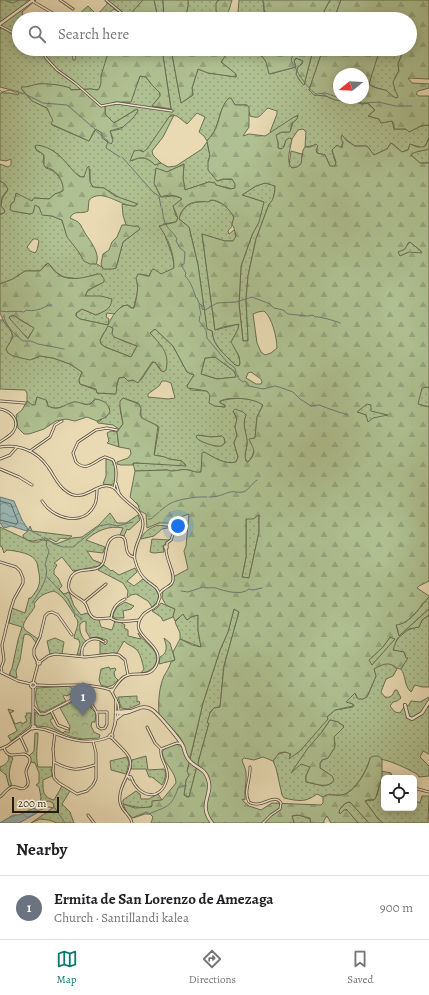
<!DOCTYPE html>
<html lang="en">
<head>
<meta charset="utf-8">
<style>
	:root { --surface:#fff; --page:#f6f6f6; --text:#202124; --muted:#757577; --line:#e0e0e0; --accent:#0f766e }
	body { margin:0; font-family:Alegreya,serif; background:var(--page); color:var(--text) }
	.controls { position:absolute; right:12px; bottom:12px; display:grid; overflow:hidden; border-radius:6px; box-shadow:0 2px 10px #0003 }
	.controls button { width:36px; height:36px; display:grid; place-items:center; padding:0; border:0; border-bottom:1px solid var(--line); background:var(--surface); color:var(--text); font:20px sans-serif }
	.compass { position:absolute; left:333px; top:68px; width:36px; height:36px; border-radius:50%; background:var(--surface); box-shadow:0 2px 10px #0003; rotate:252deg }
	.scale { position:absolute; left:12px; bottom:10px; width:47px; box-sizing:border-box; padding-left:4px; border:2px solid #251d14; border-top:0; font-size:11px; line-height:14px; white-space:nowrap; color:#251d14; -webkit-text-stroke:3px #f1e7ce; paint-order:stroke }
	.you { position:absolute; left:178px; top:526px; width:14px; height:14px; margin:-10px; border:3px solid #fff; border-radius:50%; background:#1a73e8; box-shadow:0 0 0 6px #1a73e833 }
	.badge { display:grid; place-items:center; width:26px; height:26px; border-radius:50%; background:var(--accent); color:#fff; font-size:13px; font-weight:700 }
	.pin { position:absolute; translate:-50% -33px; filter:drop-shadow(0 1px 2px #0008) }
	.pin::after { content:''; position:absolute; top:21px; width:14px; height:12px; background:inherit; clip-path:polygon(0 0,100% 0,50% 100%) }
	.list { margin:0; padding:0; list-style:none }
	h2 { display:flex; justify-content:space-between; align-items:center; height:52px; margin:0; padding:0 16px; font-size:17px }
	h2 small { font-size:13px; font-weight:400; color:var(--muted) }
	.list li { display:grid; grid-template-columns:26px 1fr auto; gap:12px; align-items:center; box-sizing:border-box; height:64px; padding:0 16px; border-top:1px solid var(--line) }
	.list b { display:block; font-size:15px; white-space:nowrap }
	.list p { margin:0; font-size:13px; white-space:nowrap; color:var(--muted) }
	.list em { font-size:13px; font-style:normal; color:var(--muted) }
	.icon { flex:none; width:22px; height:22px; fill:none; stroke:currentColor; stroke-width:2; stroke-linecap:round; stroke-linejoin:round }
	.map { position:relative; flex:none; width:429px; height:823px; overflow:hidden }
	.search { position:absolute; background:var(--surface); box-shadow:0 2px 10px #0003; left:12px; right:12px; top:12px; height:44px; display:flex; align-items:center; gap:10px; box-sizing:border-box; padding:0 14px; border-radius:22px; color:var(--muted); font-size:15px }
	.sheet { height:116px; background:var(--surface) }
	nav { display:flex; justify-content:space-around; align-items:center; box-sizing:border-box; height:56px; border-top:1px solid var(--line); background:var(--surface); font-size:11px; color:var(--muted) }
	nav a { display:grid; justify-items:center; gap:2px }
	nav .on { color:var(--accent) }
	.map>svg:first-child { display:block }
	.grass { fill:url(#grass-dots); stroke:#6a6f53; fill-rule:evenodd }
	.forest { fill:url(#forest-firs); stroke:#6a6f53; fill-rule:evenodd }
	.park { fill:url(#park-crowns); stroke:#6a6f53 }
	.water { fill:url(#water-waves); stroke:#6b7a75 }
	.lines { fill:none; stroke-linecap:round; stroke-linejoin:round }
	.shore { stroke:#606a65; stroke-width:1 }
	.stream { stroke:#6b7a75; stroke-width:1 }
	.minor-casing { stroke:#564c3c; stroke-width:3 }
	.tertiary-casing { stroke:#564c3c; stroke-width:4 }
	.minor { stroke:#f1e7ce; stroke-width:1.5 }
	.tertiary { stroke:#f1e7ce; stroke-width:2.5 }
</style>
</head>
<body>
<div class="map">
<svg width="429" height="823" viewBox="0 0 429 823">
	<defs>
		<pattern id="grass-dots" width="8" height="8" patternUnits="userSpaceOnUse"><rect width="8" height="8" fill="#afc192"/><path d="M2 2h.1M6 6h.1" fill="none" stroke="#96a57d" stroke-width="1.8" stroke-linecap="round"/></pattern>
		<pattern id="forest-firs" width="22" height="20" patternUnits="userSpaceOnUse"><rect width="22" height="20" fill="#afc192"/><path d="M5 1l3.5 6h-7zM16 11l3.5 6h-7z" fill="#96a57d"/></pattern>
		<pattern id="park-crowns" width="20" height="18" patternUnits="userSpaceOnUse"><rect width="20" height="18" fill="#afc192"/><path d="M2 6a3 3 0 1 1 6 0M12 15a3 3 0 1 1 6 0" fill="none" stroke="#96a57d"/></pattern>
		<pattern id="water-waves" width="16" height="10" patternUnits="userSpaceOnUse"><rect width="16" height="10" fill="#9ab8b6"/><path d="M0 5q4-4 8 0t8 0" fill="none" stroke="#7d9593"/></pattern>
	</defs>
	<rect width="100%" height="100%" fill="#e9dab4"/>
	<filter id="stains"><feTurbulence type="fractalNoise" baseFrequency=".005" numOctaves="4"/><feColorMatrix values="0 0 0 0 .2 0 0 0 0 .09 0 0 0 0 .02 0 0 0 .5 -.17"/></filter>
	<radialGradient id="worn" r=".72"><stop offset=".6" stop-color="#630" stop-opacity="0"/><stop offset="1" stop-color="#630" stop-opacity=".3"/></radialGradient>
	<!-- grass -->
	<g class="grass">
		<path d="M 0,0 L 36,0 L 22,12 L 23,16 L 27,19 L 19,19 L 19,29 L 17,32 L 19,35 L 19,49 L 29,49 L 31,53 L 40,56 L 42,55 L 40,49 L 110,49 L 107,63 L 101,75 L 102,81 L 99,89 L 98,90 L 90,89 L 71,90 L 70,88 L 57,85 L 38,84 L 30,87 L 21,88 L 30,99 L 47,108 L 54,120 L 52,125 L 89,141 L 96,129 L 102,133 L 104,139 L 108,143 L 113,139 L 110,131 L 121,129 L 137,113 L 138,110 L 135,110 L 114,123 L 105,114 L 105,106 L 115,102 L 130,102 L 140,76 L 146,77 L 152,85 L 160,93 L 160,96 L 152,106 L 171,109 L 162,49 L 171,49 L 181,103 L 193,95 L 192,88 L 198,69 L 208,73 L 236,77 L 236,74 L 221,62 L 230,49 L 254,49 L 253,51 L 254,54 L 262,56 L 267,63 L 270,74 L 296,67 L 294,61 L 297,58 L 303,61 C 302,64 300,65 298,67 C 294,73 299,81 304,85 L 312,54 L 314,52 L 314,49 L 323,49 L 309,90 L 314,95 L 326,96 L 334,99 L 356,102 L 362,104 L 367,103 L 375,110 L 368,116 L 379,119 L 381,123 L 392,121 L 394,129 L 406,129 L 409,132 L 421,126 L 429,125 L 429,138 L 425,146 L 422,148 L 410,144 L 408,150 L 402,152 L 393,144 L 390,144 L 387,149 L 374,155 L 367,146 L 355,146 L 341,136 L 343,142 L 341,148 L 337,146 L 333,149 L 332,151 L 336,164 L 335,166 L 332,167 L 330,166 L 325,155 L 317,153 L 317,145 L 305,147 L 306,132 L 303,129 L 298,130 L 292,139 L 286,140 L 283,149 L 278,148 L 278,143 L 275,135 L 282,132 L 289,132 C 293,129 290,123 297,119 L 298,115 L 273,132 L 270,132 L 277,114 L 277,111 L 268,108 C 260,114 261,120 250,116 L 247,105 L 235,105 L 232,100 C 219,107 221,115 216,127 C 214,133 210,137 207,141 L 204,136 L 199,132 L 205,117 L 197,113 L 187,124 L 177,116 L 171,115 L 148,148 L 144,152 L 140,150 L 132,161 C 141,155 148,158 155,165 L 161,163 L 168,167 L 176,166 L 202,149 L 207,142 L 210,156 L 208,161 L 217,181 L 225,179 L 234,180 L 236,187 L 233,189 L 216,185 L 215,183 L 209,182 L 185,190 L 183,178 L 184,164 L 167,172 L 156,169 C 154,180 155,187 161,197 L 174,196 L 181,198 L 181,201 L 173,206 L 176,216 L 179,218 C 187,198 197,204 213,200 C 222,203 232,208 234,219 L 232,223 L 232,226 L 228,231 L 229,234 L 234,230 L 235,231 L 236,237 L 233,241 L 225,241 L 202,234 L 215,330 L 239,324 C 239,330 236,335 232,340 C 233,349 241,355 240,365 L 239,366 L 235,365 C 225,354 213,347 212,331 L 207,330 L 198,265 L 189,227 L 178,218 L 176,222 L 163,224 C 164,240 174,252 174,268 L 161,275 L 154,269 L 152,270 L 149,276 L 140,274 L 136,278 C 140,290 136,295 134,307 L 132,308 L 128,305 L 122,306 L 114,314 L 107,313 L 106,317 L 109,319 L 108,325 L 80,319 L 77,317 L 76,314 L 82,309 L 96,315 C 104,311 111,310 111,299 L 108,298 L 85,296 C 88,287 98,287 104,281 L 101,275 L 97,274 L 81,279 L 64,277 L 57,273 L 50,265 L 46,264 L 40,271 L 25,271 L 13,279 L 0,284 L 0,214 L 2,214 L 4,209 L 1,207 C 0,200 4,196 8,190 L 2,182 L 0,181 L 0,164 L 8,167 L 11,165 L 11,159 L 6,161 L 0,160 L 0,93 L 10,93 L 18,95 L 19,92 L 0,87 L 0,30 L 1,27 L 0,26 ZM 36,146 C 63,148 62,166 81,177 L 84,177 L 90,169 L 90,182 L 93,187 L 104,188 L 120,198 L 135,203 L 135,206 L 122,204 L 123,215 L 126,225 L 131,227 L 138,227 L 140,229 L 123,242 L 116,268 L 105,269 L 97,264 L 86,262 L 66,233 L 62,220 L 52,216 L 44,215 L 38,206 L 34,204 L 33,212 L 31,214 L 12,211 L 10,206 L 12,203 L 32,201 L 34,198 L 49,199 L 55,194 L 64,191 C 63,180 57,171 46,168 L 43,162 L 44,154 L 37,151 L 35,148 ZM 33,239 L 37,239 L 39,241 L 37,250 L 35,253 L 30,251 L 27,247 Z"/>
		<path d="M 107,0 L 143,0 L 132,13 L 139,19 L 119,19 L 122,14 L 114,9 L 106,15 L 104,19 L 77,18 L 78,15 L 88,6 L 95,13 L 100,12 L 107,4 Z"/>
		<path d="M 154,0 L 163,0 L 164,19 L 158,19 Z"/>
		<path d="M 188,0 L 220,0 L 217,1 L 222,15 C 227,15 234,16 238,13 L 239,0 L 263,0 L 265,12 L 270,19 L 185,19 L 188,6 Z"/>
		<path d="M 330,0 L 341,0 L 334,19 L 325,19 L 324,11 Z"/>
		<path d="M 386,52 L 391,54 L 400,52 L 402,54 L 398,65 L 399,71 C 391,81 394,86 398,96 L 398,98 C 391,98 389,92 384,90 C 378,88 374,88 369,84 L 376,57 L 379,53 Z"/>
		<path d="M 429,149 L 429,163 L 420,163 L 411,155 C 414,151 423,151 429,149 Z"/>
		<path d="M 291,151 L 302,154 L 302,163 L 297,167 L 292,168 L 289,165 Z"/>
		<path d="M 265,183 L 275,185 C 275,193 274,200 269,204 L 256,239 L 248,276 L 246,300 L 248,338 L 248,341 L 243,341 L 239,304 L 241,266 L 264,202 L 242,195 L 256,186 Z"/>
		<path d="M 410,242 L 421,251 L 421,254 L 407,253 L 400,256 L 397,252 L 403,250 Z"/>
		<path d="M 11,316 L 15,316 L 20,320 L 35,328 L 27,339 L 26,336 C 22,334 10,321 9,317 Z"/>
		<path d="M 0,320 L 3,320 C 11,331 17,333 7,347 L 27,359 L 33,359 L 40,356 L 53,358 L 70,364 L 82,372 L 79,380 L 80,384 L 96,390 L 97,393 L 115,394 L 118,380 L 121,377 L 124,377 L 128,381 L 141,380 L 153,362 L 155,362 L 161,371 L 165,371 C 171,358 159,343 150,333 L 155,329 L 173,346 L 187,372 L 194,375 L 187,386 L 191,390 L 207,391 L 210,395 L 210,403 L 215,406 L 225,407 L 225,405 L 220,403 L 221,401 C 233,397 253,397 263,405 L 257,417 L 255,438 L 251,443 L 254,447 C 254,452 252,460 247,462 C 243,455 247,450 247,443 C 247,433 241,425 246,415 L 233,411 L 237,420 L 235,427 L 237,435 L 234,443 L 238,457 L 236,462 C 224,465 214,457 203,452 L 201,472 C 196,473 193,471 188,470 C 181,468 174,473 167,470 L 135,471 L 133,463 L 186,465 L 182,461 L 169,459 L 160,456 L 154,456 L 159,427 C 151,420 139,424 141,410 L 138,403 L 123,398 C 117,405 122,416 123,424 L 119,429 L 113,425 L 98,423 L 97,421 L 100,421 L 110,409 L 104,402 L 95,399 L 90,404 C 85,405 81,403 77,403 C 66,403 59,412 48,406 L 47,401 L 37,397 L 35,405 L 32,405 L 27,401 L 27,393 L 25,390 L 0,389 ZM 162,381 L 166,381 L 171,383 L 175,398 L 168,399 L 148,397 L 148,394 L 159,386 ZM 198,435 L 211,437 L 222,436 L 224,438 L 225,443 L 219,446 L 216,446 L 199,440 L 196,437 Z"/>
		<path d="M 108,325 L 113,328 L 112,333 L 121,340 L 137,346 L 131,357 L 105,347 L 101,344 L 100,340 Z"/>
		<path d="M 215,357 L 234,371 L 237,377 L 217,379 L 201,374 L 205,358 Z"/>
		<path d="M 422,387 L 429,387 L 429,407 L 417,404 Z"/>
		<path d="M 367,403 L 371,405 L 372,411 L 390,415 L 367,422 L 366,415 L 357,412 Z"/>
		<path d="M 111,431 L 117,432 L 119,447 L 107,443 L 109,441 L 107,433 Z"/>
		<path d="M 110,513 L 117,523 L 126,523 L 138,515 L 140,520 L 129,530 L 127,529 L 124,536 L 120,535 L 123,528 C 109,525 96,531 86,540 L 105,547 L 103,553 L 87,551 L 93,560 L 101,563 L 99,566 L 73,571 L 62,557 L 54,563 L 57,565 L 54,570 L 54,574 L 58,578 L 62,586 L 59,589 L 64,594 L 69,592 L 74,606 L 81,615 L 87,613 L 92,618 L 99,620 L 101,627 L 112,630 L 115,621 L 120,622 L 125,625 L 124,628 L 128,630 L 128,636 L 141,639 L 138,633 C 143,643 162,650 155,665 C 152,670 147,672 141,673 L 144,669 C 142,662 141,654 136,649 C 132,646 128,645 124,641 L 117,653 L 100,654 L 100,641 L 105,645 L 107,643 L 107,640 L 97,637 L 90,638 L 86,631 L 86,622 L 84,621 L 80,624 C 79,630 81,637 86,641 L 82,647 L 80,654 L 77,655 L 80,644 L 79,640 L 74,638 C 75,630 82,622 74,616 L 75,615 C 68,606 65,597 54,591 C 45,593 39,596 34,604 L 35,606 C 32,613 25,618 23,626 L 25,630 L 38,639 L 36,643 L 31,636 L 27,634 L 24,635 L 20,660 L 16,671 L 17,678 L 9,675 L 12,668 L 18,640 L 22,627 L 9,623 L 12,608 L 25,613 L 29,598 L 31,598 C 38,589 41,585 39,573 C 38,570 38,566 37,563 C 34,553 16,551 7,550 L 4,553 L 2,547 L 0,546 L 0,527 L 32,542 L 38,542 L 42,540 L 50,541 L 56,544 L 72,538 L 82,537 L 99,525 Z"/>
		<path d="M 259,514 L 259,532 L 249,578 L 242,577 L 246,557 L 246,519 Z"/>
		<path d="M 158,525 L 173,527 L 162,529 L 154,536 L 141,539 C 144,531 150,528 158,525 Z"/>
		<path d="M 30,526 L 32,531 L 72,536 L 68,539 L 61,538 L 56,542 L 51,539 L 43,539 L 33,541 L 27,540 L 23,537 L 23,535 L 28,531 Z"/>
		<path d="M 152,539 L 170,540 L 163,546 L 164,552 L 154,553 L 150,552 Z"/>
		<path d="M 104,565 L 111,571 L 112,570 L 119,575 L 135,568 L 137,572 L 127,581 L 134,586 L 143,579 L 155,588 L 159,596 L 157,602 L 152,607 L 148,601 L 136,594 L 131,595 L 127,598 L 128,591 L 123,583 L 98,570 Z"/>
		<path d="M 429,597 L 429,609 L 399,636 L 396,624 C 410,625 420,606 429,597 Z"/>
		<path d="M 125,602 L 134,606 L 131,609 L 123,611 L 124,618 L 114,618 L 113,615 L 117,607 Z"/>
		<path d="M 161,603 L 175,609 L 173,617 L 163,621 L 161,617 L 152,611 L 157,608 Z"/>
		<path d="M 234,609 L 239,612 L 224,666 L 220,707 L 214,708 L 210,712 L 209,723 L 198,763 L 201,767 L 197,766 L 189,797 L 184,795 L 186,780 L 189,775 L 187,772 L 203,703 L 220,650 L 228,632 Z"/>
		<path d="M 183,614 L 187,620 L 191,617 L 198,615 L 198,630 L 201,647 L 180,639 L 180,633 L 175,622 Z"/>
		<path d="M 429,615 L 429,687 L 422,687 L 415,685 L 411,692 C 404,686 406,676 401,669 L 407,658 L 406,658 L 404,652 L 394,651 L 393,647 C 399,635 405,629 419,627 L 422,620 Z"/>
		<path d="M 390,637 L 396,639 L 372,665 L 369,660 L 383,647 Z"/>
		<path d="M 55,638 L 64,642 L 62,654 L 50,654 L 47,641 Z"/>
		<path d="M 164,638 L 170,643 L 175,660 L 159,664 L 160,657 C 168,653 167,646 164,638 Z"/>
		<path d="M 386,663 L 391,664 L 397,669 L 393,676 L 386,679 L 381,692 L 385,697 C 391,698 392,696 395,690 L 397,690 L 401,698 L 397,701 L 393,702 L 390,706 L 395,712 L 400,713 L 404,707 L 409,705 L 411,701 L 420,702 L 429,697 L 429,754 L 423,751 L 420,757 L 429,766 L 429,776 L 419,777 L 417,774 C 402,766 386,758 370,758 C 368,769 354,793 342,795 C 336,796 330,793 323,797 L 317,794 C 305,803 298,801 284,798 L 282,795 L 276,768 L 273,761 L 278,754 L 285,752 L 290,753 L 290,757 L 300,751 L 327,719 L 327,717 L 335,710 L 353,707 L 354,705 L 345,702 L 355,693 L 357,698 L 363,699 L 368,695 L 376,676 L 373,668 ZM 330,720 L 338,722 L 344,726 L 334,737 L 335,744 L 334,748 L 328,758 L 322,760 L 320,763 L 320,768 L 329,774 L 332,783 L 324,786 L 306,782 L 306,776 L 310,767 L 301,763 L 294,769 C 305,752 319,738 330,720 Z"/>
		<path d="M 109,667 L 110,669 L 115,668 L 116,670 L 114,672 L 115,677 L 118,680 C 112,687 109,688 101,685 L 99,680 L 101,669 Z"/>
		<path d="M 70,686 L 71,688 L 80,689 L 81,686 L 81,691 L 79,694 L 72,698 L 71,694 L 66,696 L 65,695 L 63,696 L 66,701 L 44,712 L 40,711 C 36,705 34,695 37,688 Z"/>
		<path d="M 137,696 L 137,702 L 139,701 L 140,704 L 128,709 L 121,708 L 118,697 Z"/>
		<path d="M 8,709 L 14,711 L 10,713 L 15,724 L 21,722 L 22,724 L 27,721 L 25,716 L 27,715 L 26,713 L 31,713 L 31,715 L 30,726 L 11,741 L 8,736 L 17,731 Z"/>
		<path d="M 35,733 L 38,733 C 38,744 35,756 38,767 L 52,767 L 52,776 L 43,780 C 43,790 42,797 54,800 L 62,786 L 70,791 L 62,804 L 70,812 L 74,823 L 57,823 L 49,820 L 40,819 L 31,823 L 54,807 L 53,803 L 49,801 L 40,803 L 41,797 L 39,787 L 36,785 L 39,783 L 39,773 L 35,763 L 31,762 L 29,756 L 34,751 Z"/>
		<path d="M 8,755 L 13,758 C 10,766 7,777 12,785 L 9,786 L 6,775 L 0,770 L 0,767 C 5,765 7,763 9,759 Z"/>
		<path d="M 146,756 L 148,770 L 164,769 C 167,774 165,780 162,785 L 152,777 L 149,777 L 146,769 L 131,769 L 132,760 Z"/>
		<path d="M 127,757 L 129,763 L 126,774 L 111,770 L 110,761 Z"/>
		<path d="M 381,771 L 391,773 L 393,778 L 384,778 L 384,808 L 414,808 L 414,800 L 420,803 L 422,796 L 429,796 L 428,823 L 383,823 L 378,819 L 365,801 L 374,800 C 378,794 382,778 381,771 Z"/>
		<path d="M 136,791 L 140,794 L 141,799 L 149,799 L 158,794 L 162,800 L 153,801 L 152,806 C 145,810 131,806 123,804 L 123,800 Z"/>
		<path d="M 350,802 L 369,823 L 358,823 L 347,810 L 346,809 L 340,814 L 339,813 L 339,810 L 346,803 Z"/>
		<path d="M 300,815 L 310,819 L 311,823 L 294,823 L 292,816 Z"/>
	</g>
	<!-- forest -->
	<g class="forest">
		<path d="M 143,0 L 154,0 L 158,19 L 139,19 L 133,14 L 133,11 Z"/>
		<path d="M 163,0 L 188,0 L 188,6 L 185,19 L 164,19 Z"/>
		<path d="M 219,0 L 232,0 C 230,6 230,10 226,15 L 218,14 L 216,11 L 216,3 Z"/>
		<path d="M 263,0 L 330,0 L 324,11 L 325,19 L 271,19 L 264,10 Z"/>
		<path d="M 341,0 L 429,0 L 429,79 L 408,78 L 412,83 L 429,84 L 429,88 L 418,91 L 416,94 L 419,96 L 429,96 L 429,125 L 421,126 L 409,132 L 406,129 L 394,129 L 394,124 L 392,121 L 381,123 L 379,119 L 368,116 L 375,110 L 368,103 L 362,104 L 356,102 L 335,100 L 326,96 L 314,95 L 309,90 L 323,49 L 410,49 L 410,19 L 334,19 ZM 386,52 L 392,54 L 400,52 L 402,54 L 398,64 L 399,71 L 393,82 L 395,90 L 398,96 L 397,98 C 392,97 391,94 387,91 C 382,88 376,90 369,84 L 378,55 ZM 339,74 L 363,74 L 363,98 L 339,98 Z"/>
		<path d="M 110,49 L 162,49 L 171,109 L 152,106 L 160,96 L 160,93 L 152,85 L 146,77 L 140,76 L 131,102 L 115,102 L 105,106 L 105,114 L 114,123 L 137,109 L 138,111 L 133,118 L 123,127 L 110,131 L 113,141 L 111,144 L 102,138 L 102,133 L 96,129 L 94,131 L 89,141 L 51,124 L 53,120 L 52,119 L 47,108 L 32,101 L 21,88 L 22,87 C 29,87 32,85 38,84 C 46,83 62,85 70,88 L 71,90 L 90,89 L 98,90 C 101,86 101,83 101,78 C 101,75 108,52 110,49 Z"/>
		<path d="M 171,49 L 230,49 L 221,62 L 236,74 L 236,77 L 208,73 L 198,69 L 192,88 L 193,95 L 181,103 Z"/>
		<path d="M 254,49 L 314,49 L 314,52 L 312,54 L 304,85 C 302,84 297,76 296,74 L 298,67 L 302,64 L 303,61 L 296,58 L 294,61 L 296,67 L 269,74 L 266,62 L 262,56 L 254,54 L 253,51 Z"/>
		<path d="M 229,98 L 231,98 L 235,105 L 247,105 L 249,107 L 249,127 L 243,136 L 249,134 L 265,136 L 294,117 L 298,116 L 297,119 L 292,123 L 290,132 L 282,132 L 276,135 L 278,143 L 278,148 L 281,149 L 284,147 L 286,140 L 289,138 L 292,139 C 291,147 285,162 292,168 L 297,167 L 301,164 L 303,150 L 305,147 L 310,147 L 316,144 L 318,146 L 316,150 L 317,153 L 325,155 L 330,166 L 335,166 L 336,162 L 332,150 L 337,145 L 342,148 L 343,142 L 341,139 L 342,135 L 347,141 L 355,146 L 367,146 L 374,155 L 387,149 L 391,143 L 402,152 L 408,150 L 410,144 L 417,147 L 423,147 L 426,145 L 429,138 L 429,149 C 423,151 414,151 411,155 L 420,163 L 429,163 L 429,387 L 422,388 L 418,404 L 429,407 L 429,581 L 419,586 L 417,588 L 429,596 L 429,597 C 420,606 410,624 396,625 L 399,636 L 429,609 L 429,615 L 422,620 L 419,627 L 409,629 L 397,639 L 393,650 L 404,652 L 406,658 L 408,658 L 401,669 C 396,669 396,666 392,665 C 386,662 380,666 374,669 L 376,676 L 367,697 L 363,699 L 358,699 L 355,693 L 346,702 L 353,704 L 353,706 L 335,710 L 327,717 L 328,719 L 300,751 L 289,759 L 291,754 L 285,752 L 279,753 L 273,761 L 263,757 L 254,760 L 244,758 L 242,760 C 243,764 246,769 246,773 C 247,782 244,791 245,800 L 242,799 L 243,801 L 249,806 L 261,810 L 272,803 L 321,805 L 323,803 L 323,797 L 326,795 C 332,794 339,797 345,794 C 356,790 368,769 370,758 C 374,755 380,755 382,760 L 382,777 L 376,797 L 374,800 L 370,799 L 365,801 L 378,819 L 383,823 L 369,823 L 350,802 C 345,802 339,808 339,813 L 340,814 L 344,810 L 347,810 L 358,823 L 331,823 L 327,816 L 324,820 L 324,823 L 311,823 L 310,818 L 297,815 L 292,816 L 294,823 L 151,823 L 153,817 L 150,814 L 145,814 L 133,818 L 127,813 L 123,804 L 135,808 L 151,807 L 152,806 L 152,801 L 162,800 L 176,783 C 176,772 164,764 162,752 C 165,746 174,745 181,744 L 183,743 C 178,731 165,725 159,714 C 158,703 159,687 164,676 C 167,671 169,668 171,662 L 175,660 L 173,652 L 180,639 L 192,645 L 201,647 L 198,630 L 198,615 L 191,617 L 187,620 L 183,614 L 175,621 L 173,616 L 175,609 L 166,605 L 162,598 L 163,590 L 172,582 L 173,577 L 188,569 L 184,551 L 186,546 L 189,514 L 183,516 L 173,523 L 159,523 L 147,528 L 146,514 L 140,511 L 138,505 L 130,497 L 135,471 L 167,470 C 174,473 181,468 188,470 C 193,471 196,473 201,472 L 202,453 L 204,452 C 214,457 224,465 236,462 L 238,457 L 234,443 L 237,435 L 235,427 L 237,418 L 233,411 L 235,409 L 243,412 L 246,415 C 241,426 248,434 247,445 C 246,451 244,454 246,461 L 248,462 C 258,452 253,449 249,439 L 255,438 L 257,417 L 263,405 C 254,398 230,396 220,401 L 220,403 L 225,405 L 225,407 L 215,406 L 209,403 L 210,395 L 207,391 L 188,388 L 187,386 L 194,375 L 187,372 L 173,346 L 155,329 L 150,333 C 161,345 170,353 166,370 L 163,372 L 155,362 L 152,362 L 138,383 L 133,380 L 128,381 L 124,377 L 119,378 L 117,383 L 116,394 L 97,393 L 96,389 L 80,384 L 79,380 L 82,372 L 70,364 L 53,358 L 40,356 L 30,360 L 13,356 L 8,353 L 6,349 L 13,337 C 12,329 6,327 3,320 C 2,318 2,316 0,314 L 0,284 L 13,279 L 25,271 L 40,271 L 48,263 C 51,266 53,271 57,273 C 68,283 86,277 98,274 L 101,274 L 104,279 L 104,282 L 88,290 L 85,296 L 101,296 L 112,299 C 111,310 104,311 96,315 L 82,309 L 76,313 L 76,316 L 80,319 L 108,325 C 111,318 118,306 127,305 L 131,308 L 134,308 C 137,297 139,288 136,278 L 138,274 L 149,276 L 152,270 L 154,269 L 161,274 L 174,268 C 174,253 168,238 159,226 L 176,222 L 178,218 L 173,206 L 182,199 C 178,195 166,194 161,197 L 154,183 L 156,168 L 167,172 L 184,164 L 183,178 L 185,190 L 209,182 L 215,183 L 216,185 L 230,189 L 235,188 L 235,184 L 232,179 L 223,179 L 217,181 L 208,170 L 208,162 L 210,156 L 207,141 C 210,137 214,133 216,128 C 220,118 221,105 229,98 ZM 265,183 L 275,186 C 275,192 274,200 269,204 L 256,239 L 248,276 L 246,300 L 248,338 L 248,341 L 243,341 L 239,304 L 241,266 L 252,235 L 259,222 L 264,202 L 242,195 L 256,186 ZM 211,200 C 221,200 229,209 234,217 L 232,224 L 234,228 L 236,236 L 233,241 L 225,241 L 202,234 L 215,330 L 223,327 L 239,324 L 238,329 L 231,342 L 239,356 L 240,363 L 239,366 L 235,365 C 225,354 213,347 212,331 L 207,329 L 198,265 L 189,227 L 179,219 C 182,204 194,200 208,202 ZM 410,242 L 421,251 L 422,253 L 409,252 L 400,256 L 398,252 L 405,249 L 408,243 ZM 264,311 C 272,317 277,338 277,348 L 271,353 L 265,355 L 261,352 L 257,343 L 253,314 L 258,312 ZM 13,315 L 34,328 L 28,339 L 10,319 L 9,317 ZM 108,326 L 113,328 L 112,334 L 114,337 L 137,346 L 131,357 L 105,347 L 101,344 L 100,340 ZM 215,357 L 234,371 L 236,377 L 217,379 L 201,374 L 205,358 ZM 251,372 L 261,379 L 262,382 L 261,384 L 256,384 L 246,378 L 248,373 ZM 367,404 L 371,405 L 371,411 L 388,415 L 373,418 L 368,422 L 366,415 L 357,412 ZM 259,515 L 259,532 L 249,578 L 242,577 L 246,557 L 246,519 L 253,519 ZM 234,609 L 239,612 L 224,666 L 220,707 L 214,708 L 210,713 L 207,723 L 209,723 L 198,763 L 199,766 L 197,766 L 189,797 L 187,797 L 184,795 L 186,780 L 189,775 L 187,771 L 203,703 L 220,650 L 228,632 ZM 390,637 L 395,639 L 372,665 L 369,660 L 383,647 Z"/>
		<path d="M 172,115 L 174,115 L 163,137 L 152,151 L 153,155 L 161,163 L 155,165 C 145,155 141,157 130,161 L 134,151 L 139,150 L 143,152 L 147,149 L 169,117 Z"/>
		<path d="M 37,145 C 51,147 60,155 69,166 C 73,170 75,174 81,177 L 84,177 L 87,168 L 89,166 L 90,182 L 93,187 L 104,188 L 115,196 L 138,204 L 135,206 C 121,207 102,187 89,200 L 88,211 C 81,215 74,209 70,218 C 74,220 78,221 80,224 C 82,227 83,230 85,233 C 90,241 101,254 96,264 L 90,264 L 84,261 L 78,251 L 67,237 L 62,220 L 52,216 L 42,215 L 39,207 L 35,205 L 33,213 L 30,214 L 12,211 L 10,209 L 11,204 L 14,202 L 16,193 L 32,201 L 34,198 L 49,199 L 55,194 L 63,191 C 64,184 59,174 53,170 C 50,168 47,168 44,166 L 44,155 L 36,149 L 35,146 Z"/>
		<path d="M 0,181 L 5,184 L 8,189 L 2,197 L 1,206 L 5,211 L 4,213 L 0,214 Z"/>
		<path d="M 122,225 C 127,224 131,227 138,226 L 140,229 L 123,242 L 116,268 L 113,269 L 103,269 L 101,264 L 103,254 L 109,250 L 112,242 L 117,237 Z"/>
		<path d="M 37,397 L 46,400 L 48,406 C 61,413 66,401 77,402 C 82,403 86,406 90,404 C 94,403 93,402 95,399 C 103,400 109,403 110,412 L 106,417 L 97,421 L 87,417 L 75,421 L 66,419 L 56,421 L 44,429 L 29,434 L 24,434 L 18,428 L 16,415 L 22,410 L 27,401 L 32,405 L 35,405 Z"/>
		<path d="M 123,398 L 139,404 L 141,408 L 140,415 L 142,418 L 158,426 L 154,455 L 165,457 L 169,459 L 182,461 L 186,466 L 137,463 L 133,463 L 133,465 L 121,465 L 117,464 L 117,462 L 128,458 L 131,454 L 130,449 L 119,447 L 117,432 L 123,424 L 120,406 L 120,401 Z"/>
		<path d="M 197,435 L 211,437 L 222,436 L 224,438 L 225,443 L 221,446 C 215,447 199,442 196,437 Z"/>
		<path d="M 330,720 L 338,722 L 344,727 L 334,737 L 335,747 L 328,758 L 322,760 L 320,763 L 320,768 L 332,776 L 334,780 C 327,790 316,783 306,782 L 306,776 L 310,767 L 301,764 L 291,773 L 308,748 L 322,732 Z"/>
	</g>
	<!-- park -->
	<g class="park">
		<path d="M 106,459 C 117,458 115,474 115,483 L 111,485 L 103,484 L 106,476 Z"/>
		<path d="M 81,698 L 90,703 L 91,708 L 96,713 L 95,722 L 92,722 L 91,726 L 94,732 L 100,735 L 99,738 L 83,739 L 72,737 L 48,727 L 37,726 L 35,724 L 35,712 L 42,716 L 51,713 L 53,718 L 50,720 L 54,727 L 63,733 L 65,731 L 69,733 L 70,726 L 60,708 Z"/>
	</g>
	<!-- water -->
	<g class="water">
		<path d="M 0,497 L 14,501 L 22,520 L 28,529 L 27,531 L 11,526 L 4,528 L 0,523 Z"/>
		<path d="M 34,808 L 38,811 L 37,813 L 19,823 L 0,823 L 13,815 L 19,815 Z"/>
	</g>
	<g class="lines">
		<!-- shore -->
		<path class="shore" d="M 0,501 L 11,504 L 18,522 L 16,524 L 0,520"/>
		<!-- stream -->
		<g class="stream">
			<path d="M 262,0 L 264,3 L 264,13 L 268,15 L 270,19"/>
			<path d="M 6,1 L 13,3 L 19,0"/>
			<path d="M 290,49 L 294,52 L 291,60 C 298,73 304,85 316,94 L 326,93 L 339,98"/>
			<path d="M 0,90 L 2,92 L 10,90 L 16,93 L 23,93 L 43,103 L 67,105 L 95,129"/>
			<path d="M 340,98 L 354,99 L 362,103 L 379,102 L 395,106 L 412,106"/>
			<path d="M 95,130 L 108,141 L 106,148 L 120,157"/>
			<path d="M 122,157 L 153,192 L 159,196 L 161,207"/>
			<path d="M 162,208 C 163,213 163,220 166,225 C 169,230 174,233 177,239 L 176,241 L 180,248 L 185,252 L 184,264 L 181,265 L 186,273 L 185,276 C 191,282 193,289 196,298"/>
			<path d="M 197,298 L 199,303 L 202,306 L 202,309 L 205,310 L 217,303 L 236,302 L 252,297 L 270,304 L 274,308 L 283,310 L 288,314 L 307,316"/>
			<path d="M 199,304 L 201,315"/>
			<path d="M 0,311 C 9,313 17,310 24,312 L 26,310 C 32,312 43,309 48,305 L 52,305"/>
			<path d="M 4,315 C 3,323 16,336 23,341 L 31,341 L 38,344 L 54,347 L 64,349"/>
			<path d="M 200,316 L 199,321 L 206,330 L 207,338 L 211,343 L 227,362 L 235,368 L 236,373"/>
			<path d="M 308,316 L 313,315 L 315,317 C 318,316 336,321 340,323"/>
			<path d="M 237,375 L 239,379 L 243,382 L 245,381 L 249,386 L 263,389 L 275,386 L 279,387 L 293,392 L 300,399 L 311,406 L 319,405 L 341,413"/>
			<path d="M 342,413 L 348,415"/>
			<path d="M 209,497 C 218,497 221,495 230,492 C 234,491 239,493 243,492 C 249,490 252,483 257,480"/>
			<path d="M 160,511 C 164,508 167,505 171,503 C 179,499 200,496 207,497"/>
			<path d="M 148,519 L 151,519 L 159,512"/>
			<path d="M 27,529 L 41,536"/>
			<path d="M 44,537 L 54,544 L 63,547 L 73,547 L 99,526 L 109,524 L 117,526 L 133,522"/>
			<path d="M 47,577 L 68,599 L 75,614 L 81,618 L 81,620"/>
			<path d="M 181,591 L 188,592 L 203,587 C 208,589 211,587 216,588 C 225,591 241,596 249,589 L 253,590 L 262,588"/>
			<path d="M 32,603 C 38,594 51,576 45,565 L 49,551 L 46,545 L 47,542 L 43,538"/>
			<path d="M 37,811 L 48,807 L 55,808 L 65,823"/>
			<path d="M 132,818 L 146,812 L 149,814 C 166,806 171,809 178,788 L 186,785"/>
		</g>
		<defs>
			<g id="minor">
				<path d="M 60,0 L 73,9"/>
				<path d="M 106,0 L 129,19"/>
				<path d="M 32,1 L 63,19"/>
				<path d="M 0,26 L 19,36"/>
				<path d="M 41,49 L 46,58 L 57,70 L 75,83 L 101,106 L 117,103 L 172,111"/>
				<path d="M 55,49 L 74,55 L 74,59"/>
				<path d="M 0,401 L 25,403"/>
				<path d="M 0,409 C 11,411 21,421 13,432 C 10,436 4,439 0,442"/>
				<path d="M 0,447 C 19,444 37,451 48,467 C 54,475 57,485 66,491 C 85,506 97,478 114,488 C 117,490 119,494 122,497 C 126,501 131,505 136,509 C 154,527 131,542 135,560 C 137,568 141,576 147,581 C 154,586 159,588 160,597 L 157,605 C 152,610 146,610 142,616 C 126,637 168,644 156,666 C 149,678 139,672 128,675 C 121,677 117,684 113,690"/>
				<path d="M 30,451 L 50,437 L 55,425 L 62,421"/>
				<path d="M 0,459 L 10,455 L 17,447"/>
				<path d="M 0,469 L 19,477 L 32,485"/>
				<path d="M 116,483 L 119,493"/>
				<path d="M 114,488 C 117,480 117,467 113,460 L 105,457 C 95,460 87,473 76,462 L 73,453 L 78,442 L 96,430 L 107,428 L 117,430"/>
				<path d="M 42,501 C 53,519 84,528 95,504 C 97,499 97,494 97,489"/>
				<path d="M 165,546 L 167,547 L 167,548 L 165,548 Z"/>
				<path d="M 167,546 L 167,543 L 171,540 L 175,529"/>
				<path d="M 134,557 C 120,554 132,535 118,536 C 104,537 107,556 103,563 C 96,575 78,565 71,577 C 62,595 80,596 85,603 C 89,608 87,614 94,618 C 99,620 104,618 109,618 C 112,618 114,621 118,621 C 124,622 132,621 139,620"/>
				<path d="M 0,562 L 16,567 L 20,571 L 23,578 L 23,583 L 14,599 L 10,612 L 2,645 L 4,660 L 1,668 L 2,673"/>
				<path d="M 160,593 C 163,588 170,587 172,583 C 177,575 165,559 166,548"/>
				<path d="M 84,602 L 106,584"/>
				<path d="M 111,618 C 112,609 116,603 125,599"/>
				<path d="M 82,656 C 80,642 93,634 104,642"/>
				<path d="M 37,661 L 34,655 L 34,649 L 40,637 L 45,616 L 48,613 L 52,612 L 58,615 L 72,635"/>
				<path d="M 38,661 L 40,662 L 40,664 L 37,663 Z"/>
				<path d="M 40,662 L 48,656 L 55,654 L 85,657 L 113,654 L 119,655 L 125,660 L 128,675"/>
				<path d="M 0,672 L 18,681 L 31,684"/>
				<circle cx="33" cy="685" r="2.5"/>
				<path d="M 33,683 L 38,664"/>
				<path d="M 36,685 C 62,687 84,681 111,690"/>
				<path d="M 112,689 L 113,691 L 112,692 L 111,691 Z"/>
				<path d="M 112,692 L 118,704 L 119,711"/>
				<path d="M 83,693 L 83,684"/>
				<path d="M 82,694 L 84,694 L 83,696 L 81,696 Z"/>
				<path d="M 84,696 C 88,700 96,708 97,714 C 98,718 96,722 98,727 L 101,729 L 105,728 L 107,724 L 107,712 L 97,712"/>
				<path d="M 34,707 L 40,714 L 45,714 L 81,695"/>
				<path d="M 51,711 L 58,725 L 68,729"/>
				<path d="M 115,725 L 116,699"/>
				<path d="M 33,726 L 33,687"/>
				<path d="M 35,726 L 35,728 L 32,729 L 32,727 Z"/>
				<path d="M 147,727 L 155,743 L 161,749"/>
				<path d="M 35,728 C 47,729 49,731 59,735 C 76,742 93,744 109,737"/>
				<path d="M 55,733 L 53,749 L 54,760 L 53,771 L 54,778 L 59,783 L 77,794 L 87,791 L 93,785 L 96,779 L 96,753 L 93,741"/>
				<path d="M 111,734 L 113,736 L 111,738 L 109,736 Z"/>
				<path d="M 112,734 L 118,713"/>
				<path d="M 20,736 L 27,751"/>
				<path d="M 112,738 C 117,744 125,750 129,757 C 136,770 117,785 120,802 C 121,811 130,814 132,823"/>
				<path d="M 0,749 L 7,746 L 32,728"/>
				<path d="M 54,762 C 71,771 77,771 95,765"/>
				<path d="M 250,767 C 251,779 243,792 249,802 C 261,810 274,792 281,803 L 280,809 L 271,815 L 263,823"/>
				<path d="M 127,776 L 131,777 C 138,797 161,803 167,779 C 170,767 159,760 161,749 L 177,743 L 182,744"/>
				<path d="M 127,776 L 130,779"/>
				<path d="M 414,788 L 429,792"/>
				<path d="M 0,797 C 4,794 7,788 12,787 C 17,785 21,792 26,787 C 31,783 26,777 26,772 C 26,768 30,764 30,760 C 30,757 27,755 24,754 C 15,754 8,759 4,748"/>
				<path d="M 88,815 L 94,823"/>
			</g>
			<g id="tertiary">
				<path d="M 0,24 L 33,0"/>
				<path d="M 405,705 L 408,717 L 412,719 L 422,713 L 429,702"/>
				<path d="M 116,712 C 129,718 139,702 151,709 C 157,712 180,740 183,746 C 185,751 185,756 189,760 C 196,769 204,767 208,779 C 214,795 197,803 212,823"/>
				<path d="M 116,712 L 130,711"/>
				<path d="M 117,718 L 122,714"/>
			</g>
		</defs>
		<!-- minor casing -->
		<use href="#minor" class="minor-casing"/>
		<!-- tertiary casing -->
		<use href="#tertiary" class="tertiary-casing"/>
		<!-- minor -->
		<use href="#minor" class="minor"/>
		<!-- tertiary -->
		<use href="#tertiary" class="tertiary"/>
	</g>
	<rect width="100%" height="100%" filter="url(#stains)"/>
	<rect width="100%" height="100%" fill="url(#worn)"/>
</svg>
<div class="controls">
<button><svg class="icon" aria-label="locate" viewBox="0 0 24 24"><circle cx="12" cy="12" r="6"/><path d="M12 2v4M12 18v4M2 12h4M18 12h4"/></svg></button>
</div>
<svg class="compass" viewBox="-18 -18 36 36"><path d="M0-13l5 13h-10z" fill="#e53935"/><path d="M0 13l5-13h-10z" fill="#757577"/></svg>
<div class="scale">200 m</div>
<div class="you"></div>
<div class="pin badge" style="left:83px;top:716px;background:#6b7280">1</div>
<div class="search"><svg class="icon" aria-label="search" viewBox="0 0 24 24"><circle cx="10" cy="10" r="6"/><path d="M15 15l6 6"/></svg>Search here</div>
</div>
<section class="sheet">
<h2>Nearby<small></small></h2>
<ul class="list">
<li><span class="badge" style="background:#6b7280">1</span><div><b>Ermita de San Lorenzo de Amezaga</b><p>Church · Santillandi kalea</p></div><em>900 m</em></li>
</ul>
</section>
<nav>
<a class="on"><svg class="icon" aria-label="map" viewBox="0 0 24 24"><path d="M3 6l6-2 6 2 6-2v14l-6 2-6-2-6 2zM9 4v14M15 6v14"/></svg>Map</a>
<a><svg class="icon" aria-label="directions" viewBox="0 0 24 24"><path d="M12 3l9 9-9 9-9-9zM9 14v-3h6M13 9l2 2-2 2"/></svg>Directions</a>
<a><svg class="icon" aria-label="saved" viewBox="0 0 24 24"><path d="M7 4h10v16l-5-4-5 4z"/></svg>Saved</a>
</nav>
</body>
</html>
